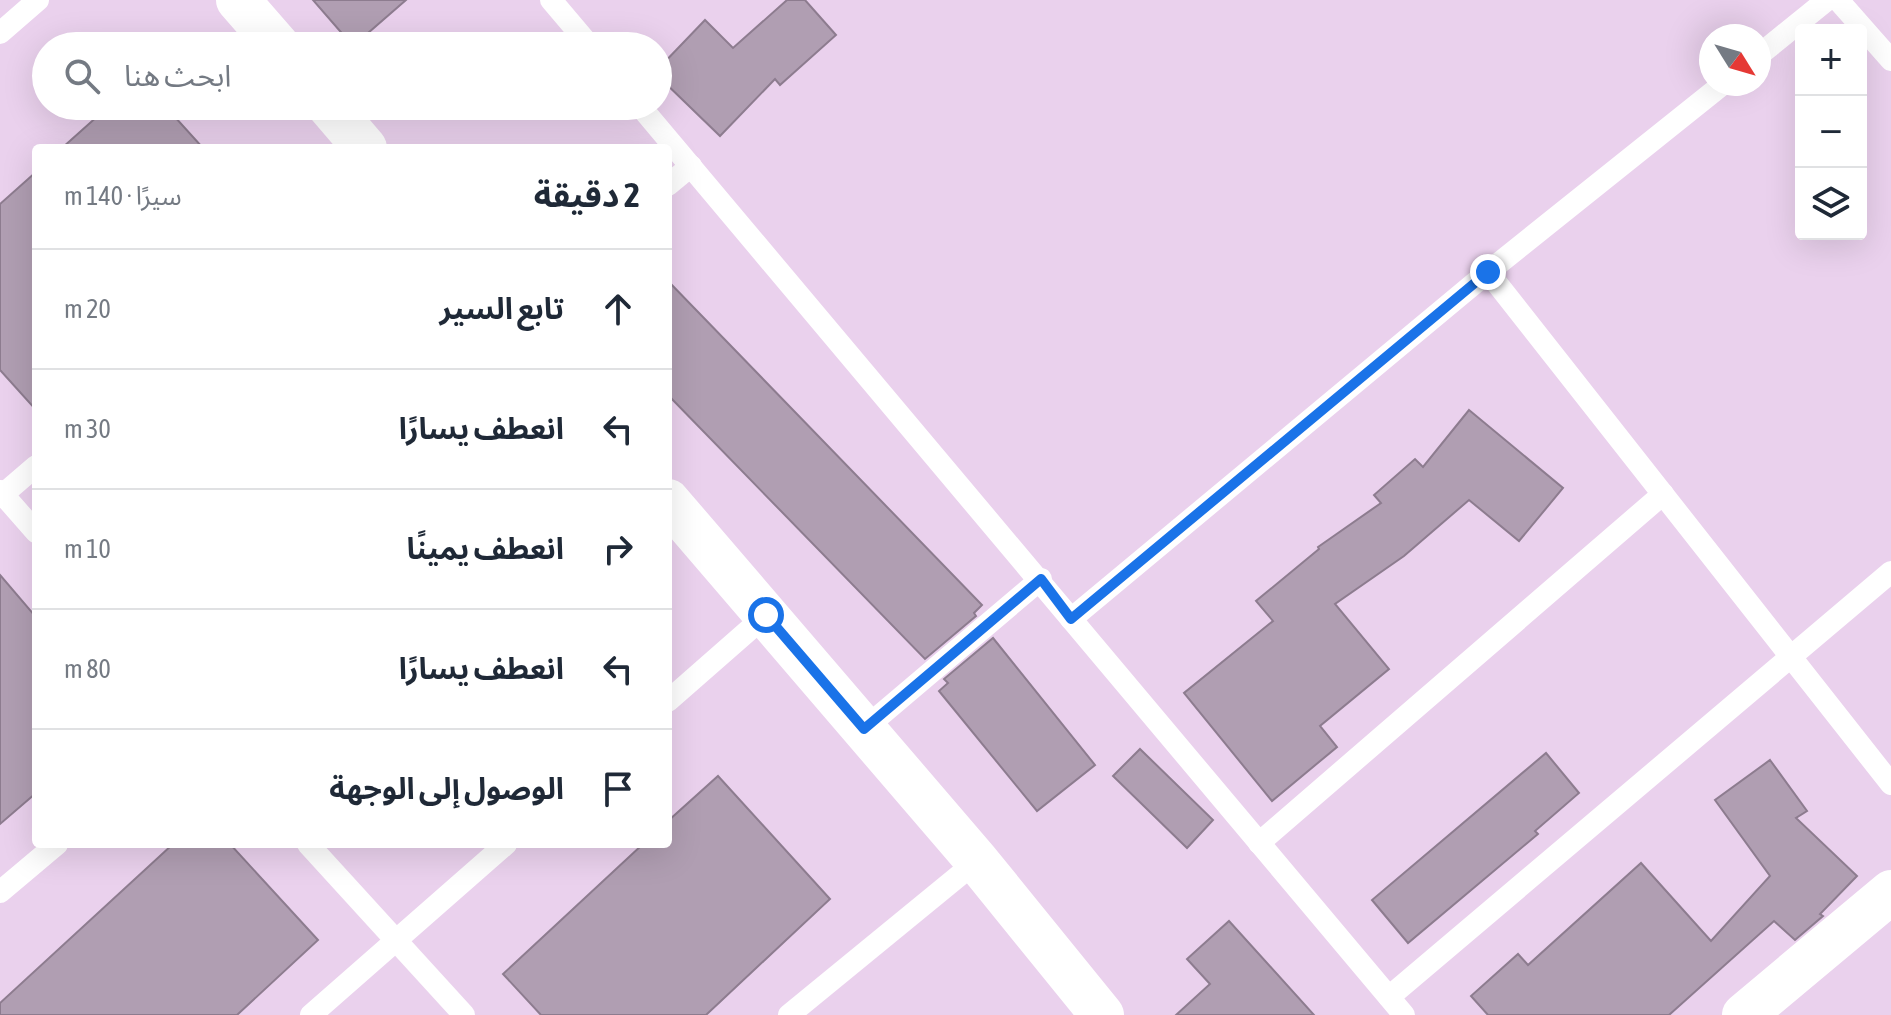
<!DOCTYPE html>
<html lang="ar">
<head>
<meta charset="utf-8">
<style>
	:root { --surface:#fff; --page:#f2f2f3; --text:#1f2937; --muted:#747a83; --line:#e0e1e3 }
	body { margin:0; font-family:"Asap Condensed","Noto Sans Arabic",sans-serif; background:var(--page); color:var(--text); direction:rtl }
	.controls { position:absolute; right:24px; top:24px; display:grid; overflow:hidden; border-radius:8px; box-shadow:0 8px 32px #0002 }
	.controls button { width:72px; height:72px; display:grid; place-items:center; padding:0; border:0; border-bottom:2px solid var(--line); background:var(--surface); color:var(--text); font:40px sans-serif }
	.compass { position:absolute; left:1699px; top:24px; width:72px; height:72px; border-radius:50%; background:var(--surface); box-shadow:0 8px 32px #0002; rotate:127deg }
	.stop { position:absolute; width:24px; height:24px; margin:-18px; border:6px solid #1a73e8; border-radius:50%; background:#fff }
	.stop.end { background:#1a73e8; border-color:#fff; box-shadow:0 2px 8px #0008 }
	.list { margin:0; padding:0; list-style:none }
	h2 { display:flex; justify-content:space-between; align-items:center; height:104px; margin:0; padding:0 32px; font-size:34px }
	h2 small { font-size:26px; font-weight:400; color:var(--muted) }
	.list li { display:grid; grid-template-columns:52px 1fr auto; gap:24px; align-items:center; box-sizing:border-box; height:120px; padding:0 32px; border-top:2px solid var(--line) }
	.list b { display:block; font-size:30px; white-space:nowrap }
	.list em { font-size:26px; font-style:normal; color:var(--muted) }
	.icon { flex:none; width:44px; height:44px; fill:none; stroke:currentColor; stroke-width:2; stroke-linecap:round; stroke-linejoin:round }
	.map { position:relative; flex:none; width:1891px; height:1015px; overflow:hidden; direction:ltr }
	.search { position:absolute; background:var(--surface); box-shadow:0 8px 32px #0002; left:32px; top:32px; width:640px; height:88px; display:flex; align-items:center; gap:20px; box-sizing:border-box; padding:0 28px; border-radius:44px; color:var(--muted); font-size:30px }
	.panel { position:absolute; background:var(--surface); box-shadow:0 8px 32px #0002; left:32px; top:144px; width:640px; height:704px; border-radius:8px; direction:rtl }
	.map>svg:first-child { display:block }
	.built { fill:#ead1ed; fill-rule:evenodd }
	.building { fill:#b09eb2; stroke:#8d7c8f; stroke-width:2 }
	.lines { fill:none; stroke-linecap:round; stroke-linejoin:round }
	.service { stroke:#fff; stroke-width:22 }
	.tertiary { stroke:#fff; stroke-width:44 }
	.route { stroke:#1a73e8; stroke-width:10 }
</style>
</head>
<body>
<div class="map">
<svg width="1891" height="1015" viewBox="0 0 1891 1015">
	<rect width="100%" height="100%" fill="#eedbf0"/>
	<!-- built -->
	<path class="built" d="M 0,0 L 1891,0 L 1891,1015 L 0,1015 ZM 1801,30 L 1861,30 L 1861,234 L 1801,234 ZM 1711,36 L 1759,36 L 1759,84 L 1711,84 ZM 46,46 L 658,46 L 658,106 L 46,106 ZM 36,148 L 668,148 L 668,844 L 36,844 Z"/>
	<!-- building -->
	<g class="building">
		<path d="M 313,0 L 406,0 L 353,46 Z"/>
		<path d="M 787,0 L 805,0 L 836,35 L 780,85 L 775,79 L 720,136 L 658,76 L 658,69 L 705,20 L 733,48 Z"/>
		<path d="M 109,106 L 165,106 L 203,148 L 62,148 Z"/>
		<path d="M 36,172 L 36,410 L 0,370 L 0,204 Z"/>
		<path d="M 668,281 L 982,605 L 974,613 L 976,616 L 925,659 L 668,395 Z"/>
		<path d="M 1469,410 L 1563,488 L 1519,541 L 1469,500 L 1404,556 L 1335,604 L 1389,669 L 1320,726 L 1337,747 L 1272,801 L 1184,693 L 1273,621 L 1256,601 L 1319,549 L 1318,547 L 1381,503 L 1374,495 L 1415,459 L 1423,467 Z"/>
		<path d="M 0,575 L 36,617 L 36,793 L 0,824 Z"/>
		<path d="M 993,638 L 1095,765 L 1037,811 L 939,691 L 948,683 L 944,679 Z"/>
		<path d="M 1140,749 L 1213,820 L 1187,848 L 1113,776 Z"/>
		<path d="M 1546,753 L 1579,793 L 1535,831 L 1538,834 L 1408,943 L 1372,900 Z"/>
		<path d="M 1770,760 L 1807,811 L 1796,818 L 1857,876 L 1820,914 L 1823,916 L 1795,940 L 1774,921 L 1669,1015 L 1488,1015 L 1471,996 L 1518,954 L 1528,965 L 1641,863 L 1711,941 L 1770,876 L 1715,800 Z"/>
		<path d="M 718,776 L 830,899 L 706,1015 L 541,1015 L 503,974 L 643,844 L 668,844 L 668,821 Z"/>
		<path d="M 173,844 L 230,844 L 318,940 L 237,1015 L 0,1015 L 0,1003 Z"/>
		<path d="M 1229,921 L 1314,1015 L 1176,1015 L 1210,984 L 1187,959 Z"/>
	</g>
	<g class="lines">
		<!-- service -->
		<g class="service">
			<path d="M 551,0 L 590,46"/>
			<path d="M 1838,0 L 1891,60"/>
			<path d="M 0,33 L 38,0"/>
			<path d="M 1759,55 L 1827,0"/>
			<path d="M 640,106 L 1404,1015"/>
			<path d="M 668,185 L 691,166"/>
			<path d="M 1488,272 L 1891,784"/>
			<path d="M 0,491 L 36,532"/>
			<path d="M 0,497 L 36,466"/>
			<path d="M 1071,619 L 1488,272 L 1723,84"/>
			<path d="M 668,701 L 766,615"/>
			<path d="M 864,729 L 1041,579"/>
			<path d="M 1259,843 L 1663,494"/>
			<path d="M 308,844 L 464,1015"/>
			<path d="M 0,892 L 57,844"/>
			<path d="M 1389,997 L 1891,572"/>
			<path d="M 311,1015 L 506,844"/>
			<path d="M 789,1015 L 977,861"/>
		</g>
		<!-- tertiary -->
		<g class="tertiary">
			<path d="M 238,0 L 278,46"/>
			<path d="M 329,106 L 365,148"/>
			<path d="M 668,501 L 977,861 L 1102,1015"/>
			<path d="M 1744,1015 L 1891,892"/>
		</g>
	</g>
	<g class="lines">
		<!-- route -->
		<path class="route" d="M 766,615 L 864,729 L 1041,579 L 1071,619 L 1488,272"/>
	</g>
</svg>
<div class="controls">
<button>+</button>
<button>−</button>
<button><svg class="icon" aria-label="layers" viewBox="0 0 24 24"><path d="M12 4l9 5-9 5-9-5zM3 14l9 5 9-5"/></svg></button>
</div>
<svg class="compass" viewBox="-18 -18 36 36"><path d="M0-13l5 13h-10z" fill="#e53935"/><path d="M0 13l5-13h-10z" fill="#747a83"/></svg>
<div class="stop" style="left:766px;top:615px"></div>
<div class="stop end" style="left:1488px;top:272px"></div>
<div class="search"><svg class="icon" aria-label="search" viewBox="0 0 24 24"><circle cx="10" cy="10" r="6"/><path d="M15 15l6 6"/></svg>ابحث هنا</div>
<section class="panel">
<h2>2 دقيقة<small>سيرًا · 140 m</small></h2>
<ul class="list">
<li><svg class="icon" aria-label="ahead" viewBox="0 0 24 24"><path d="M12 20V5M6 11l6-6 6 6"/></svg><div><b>تابع السير</b></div><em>20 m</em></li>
<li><svg class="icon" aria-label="left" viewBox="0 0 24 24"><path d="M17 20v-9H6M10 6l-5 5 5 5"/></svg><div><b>انعطف يسارًا</b></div><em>30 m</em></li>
<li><svg class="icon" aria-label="right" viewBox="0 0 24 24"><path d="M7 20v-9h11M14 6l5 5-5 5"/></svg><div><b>انعطف يمينًا</b></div><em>10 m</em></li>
<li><svg class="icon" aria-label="left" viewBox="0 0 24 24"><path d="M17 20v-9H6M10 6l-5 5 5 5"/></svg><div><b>انعطف يسارًا</b></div><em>80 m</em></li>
<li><svg class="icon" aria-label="arrive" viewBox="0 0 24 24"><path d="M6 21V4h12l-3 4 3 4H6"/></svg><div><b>الوصول إلى الوجهة</b></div></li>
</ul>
</section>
</div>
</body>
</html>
